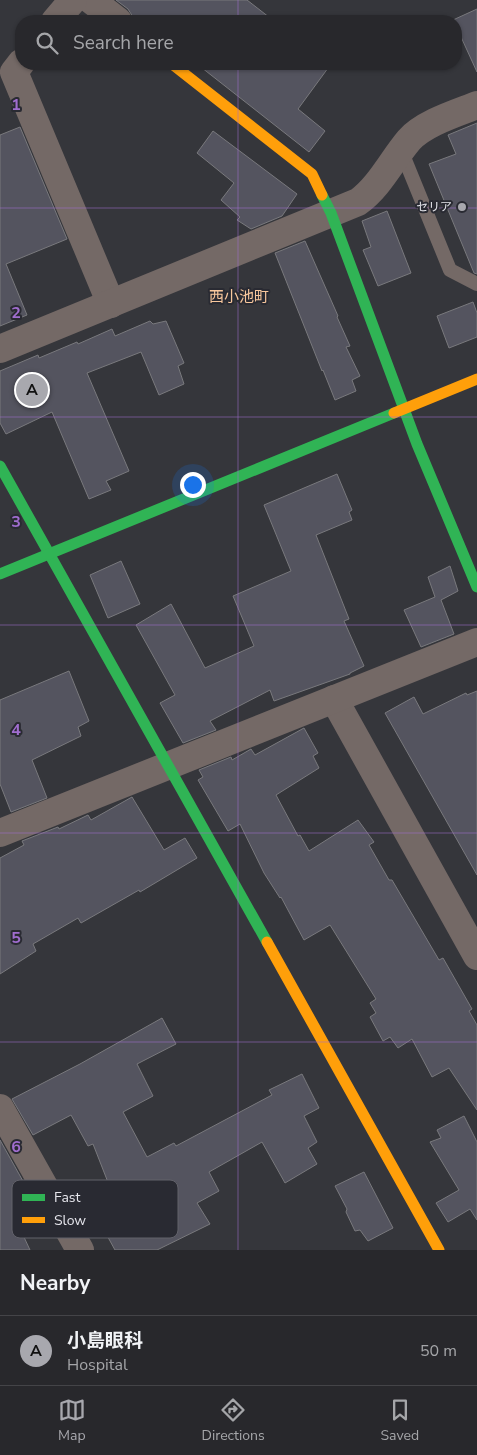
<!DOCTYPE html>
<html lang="en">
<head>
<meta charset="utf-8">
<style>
	:root { --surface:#28282c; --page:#303034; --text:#f1f3f6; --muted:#a5a6a9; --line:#444448; --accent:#a8a8ae }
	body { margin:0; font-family:"Nunito Sans","Noto Sans JP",sans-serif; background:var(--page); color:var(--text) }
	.you { position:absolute; left:192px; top:484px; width:18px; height:18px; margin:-12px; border:4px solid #fff; border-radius:50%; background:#1a73e8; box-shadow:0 0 0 8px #1a73e833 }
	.badge { display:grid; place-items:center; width:32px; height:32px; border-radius:50%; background:var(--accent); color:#111; font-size:16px; font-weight:700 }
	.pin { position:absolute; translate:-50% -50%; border:2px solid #fff; box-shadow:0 1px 5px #0006 }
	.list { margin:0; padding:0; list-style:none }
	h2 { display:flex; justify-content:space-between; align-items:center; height:65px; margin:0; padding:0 20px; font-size:21px }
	h2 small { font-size:16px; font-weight:400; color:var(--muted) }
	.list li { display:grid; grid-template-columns:32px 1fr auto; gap:15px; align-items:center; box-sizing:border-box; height:70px; padding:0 20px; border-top:1px solid var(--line) }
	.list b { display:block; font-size:19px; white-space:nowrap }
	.list p { margin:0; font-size:16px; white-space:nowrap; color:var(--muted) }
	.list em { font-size:16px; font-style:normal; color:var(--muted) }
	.icon { flex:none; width:28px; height:28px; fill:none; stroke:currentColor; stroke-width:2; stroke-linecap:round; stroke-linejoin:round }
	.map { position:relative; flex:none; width:477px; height:1250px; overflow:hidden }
	.search { position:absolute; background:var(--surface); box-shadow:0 1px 4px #0004; left:15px; right:15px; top:15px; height:55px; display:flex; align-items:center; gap:12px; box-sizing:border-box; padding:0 18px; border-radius:20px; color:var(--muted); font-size:19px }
	.sheet { height:135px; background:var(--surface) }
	nav { display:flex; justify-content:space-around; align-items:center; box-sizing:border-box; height:70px; border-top:1px solid var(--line); background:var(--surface); font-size:14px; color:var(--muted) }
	nav a { display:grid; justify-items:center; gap:2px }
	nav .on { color:var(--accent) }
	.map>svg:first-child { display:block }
	.building { fill:#54545f; stroke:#79797d }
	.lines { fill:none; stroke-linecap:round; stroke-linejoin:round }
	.lane { stroke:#746966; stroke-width:14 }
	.street { stroke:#746966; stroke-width:28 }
	.fast { stroke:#30b455; stroke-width:11 }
	.slow { stroke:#ff9f0a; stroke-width:11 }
	.grid { fill:none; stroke:#a06dcf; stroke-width:1; stroke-opacity:0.55 }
	.poi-dot { fill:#a8a8ae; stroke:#292a32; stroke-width:2 }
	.labels { text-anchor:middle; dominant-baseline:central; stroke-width:4; stroke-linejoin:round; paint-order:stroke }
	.poi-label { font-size:12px; fill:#e6e6ec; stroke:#292a32; text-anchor:end }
	.quarter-label { font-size:15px; fill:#f9c89d; stroke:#292a32 }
	.key { fill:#292a32; stroke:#62626a; stroke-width:1 }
	.key-label { font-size:14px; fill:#e6e6ec }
	.grid-label { font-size:16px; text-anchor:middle; font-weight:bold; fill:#a06dcf; stroke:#292a32; stroke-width:4; stroke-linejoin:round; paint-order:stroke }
</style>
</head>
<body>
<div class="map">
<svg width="477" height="1250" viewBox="0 0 477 1250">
	<rect width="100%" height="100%" fill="#35363b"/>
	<!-- building -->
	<g class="building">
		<path d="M 116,0 L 247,0 L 274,21 L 138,21 L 133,17 L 128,9 Z"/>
		<path d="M 477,9 L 477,72 L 456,26 L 456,21 L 453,20 Z"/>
		<path d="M 197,64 L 331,64 L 298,109 L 325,131 L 309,152 Z"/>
		<path d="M 477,123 L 477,274 L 474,273 L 429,164 L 456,154 L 448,135 Z"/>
		<path d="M 20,127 L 67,239 L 6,264 L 27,315 L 0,326 L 0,135 Z"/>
		<path d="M 213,131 L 297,194 L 282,216 L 251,229 L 237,220 L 240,217 L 221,200 L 234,183 L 197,153 Z"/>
		<path d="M 387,211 L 411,273 L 378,286 L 363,250 L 371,247 L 362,221 Z"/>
		<path d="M 305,241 L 338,316 L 337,317 L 350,346 L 346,347 L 360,376 L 352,380 L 356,391 L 335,400 L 323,370 L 322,371 L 275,253 Z"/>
		<path d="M 473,302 L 477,313 L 477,337 L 449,348 L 437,316 Z"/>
		<path d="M 150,321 L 153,324 L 166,321 L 184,363 L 178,366 L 184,384 L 159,395 L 141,352 L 87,373 L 129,471 L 106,481 L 111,490 L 89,499 L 52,412 L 6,434 L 0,423 L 0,371 L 38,355 L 39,358 L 77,342 L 78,344 L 112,329 L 115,336 Z"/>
		<path d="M 337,474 L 352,510 L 349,512 L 352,520 L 316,535 L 349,619 L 344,621 L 364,666 L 350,673 L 350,674 L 274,701 L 270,690 L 210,721 L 216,730 L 183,743 L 160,703 L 175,695 L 136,625 L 171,604 L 205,668 L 254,646 L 233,596 L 291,571 L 264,505 Z"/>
		<path d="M 121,561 L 140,604 L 108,618 L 90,575 Z"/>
		<path d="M 450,566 L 458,591 L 441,600 L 454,634 L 421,647 L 404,610 L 435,597 L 428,577 Z"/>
		<path d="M 69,671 L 89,721 L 78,727 L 81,736 L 32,760 L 47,798 L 11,812 L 0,784 L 0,700 Z"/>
		<path d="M 477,691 L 477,875 L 385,713 L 414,697 L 423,714 L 466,693 L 467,695 Z"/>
		<path d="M 304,728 L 318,753 L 313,756 L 319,768 L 276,795 L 298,836 L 300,835 L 309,851 L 358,820 L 374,842 L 369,845 L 389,880 L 392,880 L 439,960 L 443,958 L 472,1009 L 469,1011 L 477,1025 L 477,1110 L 449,1068 L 432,1077 L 412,1039 L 398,1048 L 390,1037 L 383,1041 L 370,1017 L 376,1013 L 370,1003 L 376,999 L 330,925 L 304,940 L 281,897 L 280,898 L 264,873 L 240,824 L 228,831 L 198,780 L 203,777 L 199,770 L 231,757 L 232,760 L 251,749 L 255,755 Z"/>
		<path d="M 132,797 L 164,850 L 185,838 L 197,858 L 140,892 L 139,890 L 81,923 L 78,918 L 33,944 L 36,951 L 0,974 L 0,858 L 24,845 L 22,841 L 58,827 L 59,829 L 88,815 L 91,820 Z"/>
		<path d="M 162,1018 L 176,1044 L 137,1064 L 153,1096 L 123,1112 L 147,1157 L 174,1143 L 176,1146 L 272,1095 L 269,1090 L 302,1074 L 319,1108 L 304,1116 L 317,1142 L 308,1148 L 317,1164 L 285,1183 L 262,1142 L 209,1172 L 219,1191 L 197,1203 L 210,1224 L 157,1250 L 115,1250 L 104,1230 L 102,1231 L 87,1204 L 111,1190 L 93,1144 L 88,1146 L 71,1115 L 33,1135 L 12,1099 L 80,1064 Z"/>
		<path d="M 464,1116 L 477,1142 L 477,1220 L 470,1209 L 448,1222 L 436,1203 L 459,1190 L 430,1142 L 441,1138 L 437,1130 Z"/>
		<path d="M 0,1140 L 38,1208 L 16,1220 L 30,1250 L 0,1250 Z"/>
		<path d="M 364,1172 L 393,1228 L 368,1241 L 360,1230 L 355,1231 L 346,1212 L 347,1209 L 335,1186 Z"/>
	</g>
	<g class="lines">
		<!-- lane -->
		<path class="lane" d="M 401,150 L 450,270 L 477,284"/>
		<!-- street -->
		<g class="street">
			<path d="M 91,0 L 118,21"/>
			<path d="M 55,21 L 73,0"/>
			<path d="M 21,63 L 14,72 L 111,304"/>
			<path d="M 0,349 L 358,202 C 380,186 392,160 409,140 C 424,123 457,113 477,105"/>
			<path d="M 334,699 L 477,956"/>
			<path d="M 0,833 L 477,642"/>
			<path d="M 0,1108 L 80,1250"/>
		</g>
		<!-- fast -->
		<g class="fast">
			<path d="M 322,195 L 331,213 L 417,444 L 477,587"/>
			<path d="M 0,466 L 267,942"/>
			<path d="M 0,574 L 394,413"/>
		</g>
		<!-- slow -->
		<g class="slow">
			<path d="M 172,64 L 312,174 L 322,195"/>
			<path d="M 394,413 L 477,379"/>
			<path d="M 267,942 L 439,1250"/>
		</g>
	</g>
	<!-- grid -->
	<path class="grid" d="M 238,0 L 238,21M 238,64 L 238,1250M 0,208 L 477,208M 0,417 L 477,417M 0,625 L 477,625M 0,833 L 477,833M 0,1042 L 477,1042"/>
	<!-- markers -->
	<circle class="poi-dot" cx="462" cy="207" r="5"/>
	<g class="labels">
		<!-- poi labels -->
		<g class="poi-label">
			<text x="452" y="207">セリア</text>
		</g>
		<!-- quarter labels -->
		<g class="quarter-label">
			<text x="239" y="297">西小池町</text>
		</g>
	</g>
	<!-- legend -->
	<rect x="12" y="1180" width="166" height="58" rx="8" class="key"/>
	<rect x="22" y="1194" width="23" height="7" fill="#30b455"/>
	<rect x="22" y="1217" width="23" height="6" fill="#ff9f0a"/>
	<g class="key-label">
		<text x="54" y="1202">Fast</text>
		<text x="54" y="1225">Slow</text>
	</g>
	<g class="grid-label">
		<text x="16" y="110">1</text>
		<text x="16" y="318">2</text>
		<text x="16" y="527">3</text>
		<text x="16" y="735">4</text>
		<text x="16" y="943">5</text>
		<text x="16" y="1152">6</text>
	</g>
</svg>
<div class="you"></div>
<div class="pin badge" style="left:32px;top:390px">A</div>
<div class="search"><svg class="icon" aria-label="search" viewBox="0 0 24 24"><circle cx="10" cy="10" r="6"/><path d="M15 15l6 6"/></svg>Search here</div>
</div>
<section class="sheet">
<h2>Nearby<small></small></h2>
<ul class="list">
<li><span class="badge">A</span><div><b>小島眼科</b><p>Hospital</p></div><em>50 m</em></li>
</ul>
</section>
<nav>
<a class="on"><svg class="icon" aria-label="map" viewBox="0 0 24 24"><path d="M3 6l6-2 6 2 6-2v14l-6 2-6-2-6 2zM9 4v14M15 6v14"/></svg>Map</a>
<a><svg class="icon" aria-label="directions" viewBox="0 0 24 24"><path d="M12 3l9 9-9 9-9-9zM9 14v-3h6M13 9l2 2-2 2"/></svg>Directions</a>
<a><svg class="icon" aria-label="saved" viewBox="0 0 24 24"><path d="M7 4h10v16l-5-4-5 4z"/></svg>Saved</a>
</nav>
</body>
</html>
